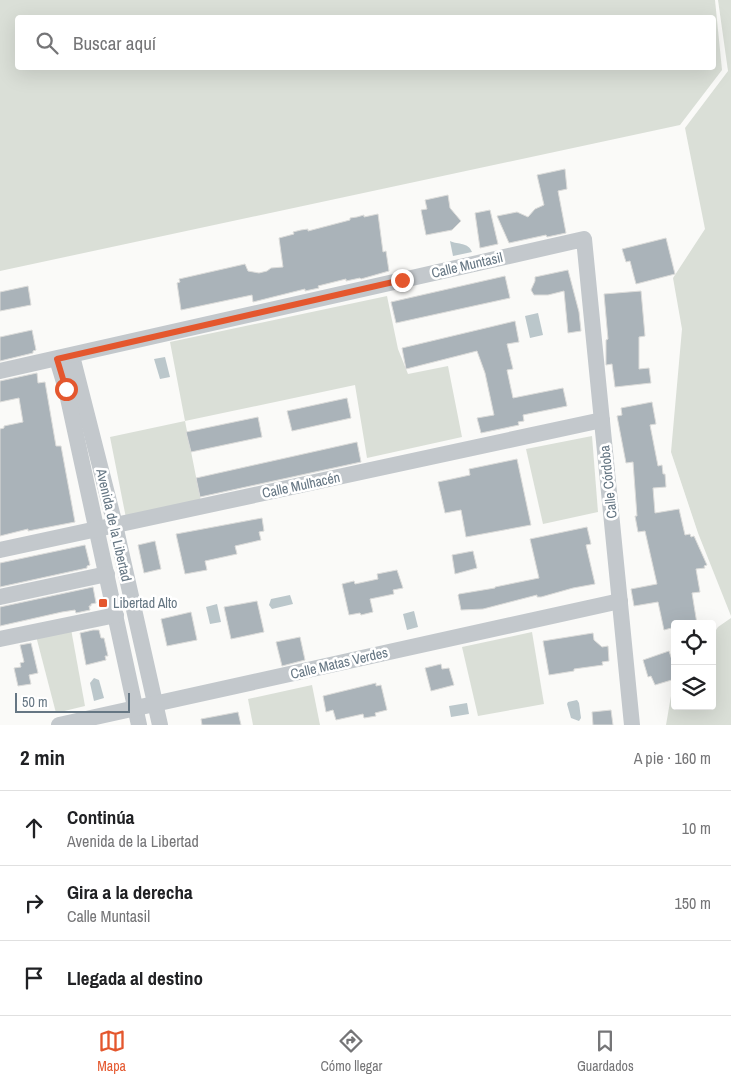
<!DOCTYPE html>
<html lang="es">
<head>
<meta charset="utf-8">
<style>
	:root { --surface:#fff; --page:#f6f6f6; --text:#202124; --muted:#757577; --line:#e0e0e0; --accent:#e4572e }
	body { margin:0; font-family:"Archivo Narrow",sans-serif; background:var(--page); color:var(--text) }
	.controls { position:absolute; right:15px; bottom:15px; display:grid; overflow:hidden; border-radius:5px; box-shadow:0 5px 20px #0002 }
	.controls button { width:45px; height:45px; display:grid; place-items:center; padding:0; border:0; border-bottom:1px solid var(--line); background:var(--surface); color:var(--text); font:25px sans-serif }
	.scale { position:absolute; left:15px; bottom:12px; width:115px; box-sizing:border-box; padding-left:5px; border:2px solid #657683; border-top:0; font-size:14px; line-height:18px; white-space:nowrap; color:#657683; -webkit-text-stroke:4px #fff; paint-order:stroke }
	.stop { position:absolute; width:15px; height:15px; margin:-11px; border:4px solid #e4572e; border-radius:50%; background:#fff }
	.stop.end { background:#e4572e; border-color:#fff; box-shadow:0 1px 5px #0008 }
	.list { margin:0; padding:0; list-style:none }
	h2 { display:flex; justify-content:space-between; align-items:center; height:65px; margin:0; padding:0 20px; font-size:21px }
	h2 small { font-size:16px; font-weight:400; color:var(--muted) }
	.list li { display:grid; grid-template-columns:32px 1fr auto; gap:15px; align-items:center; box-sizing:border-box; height:75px; padding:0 20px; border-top:1px solid var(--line) }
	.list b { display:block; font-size:19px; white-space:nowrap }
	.list p { margin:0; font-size:16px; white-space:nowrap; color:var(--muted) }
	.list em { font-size:16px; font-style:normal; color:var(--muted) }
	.icon { flex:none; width:28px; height:28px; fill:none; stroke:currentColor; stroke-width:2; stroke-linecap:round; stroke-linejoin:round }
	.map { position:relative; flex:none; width:731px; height:725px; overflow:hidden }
	.search { position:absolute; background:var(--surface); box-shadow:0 5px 20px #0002; left:15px; right:15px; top:15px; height:55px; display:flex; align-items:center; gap:12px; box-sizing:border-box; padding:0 18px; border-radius:5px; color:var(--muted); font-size:19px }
	.sheet { height:290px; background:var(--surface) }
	nav { display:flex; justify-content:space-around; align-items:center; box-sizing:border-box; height:70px; border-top:1px solid var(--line); background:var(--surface); font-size:14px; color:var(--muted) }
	nav a { display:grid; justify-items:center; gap:2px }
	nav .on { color:var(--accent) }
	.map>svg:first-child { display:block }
	.green { fill:#dadfd7; fill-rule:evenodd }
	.water { fill:#bbc7cb }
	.building { fill:#aab3b9; stroke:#dcdcda }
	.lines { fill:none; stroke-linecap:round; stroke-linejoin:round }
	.minor { stroke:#c3c8cc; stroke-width:16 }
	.route { stroke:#e4572e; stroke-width:6 }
	.poi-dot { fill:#e4572e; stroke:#fff; stroke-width:2 }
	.labels { text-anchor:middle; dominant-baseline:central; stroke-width:5; stroke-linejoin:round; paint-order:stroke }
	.street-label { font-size:14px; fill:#657683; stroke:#fff }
	.poi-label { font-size:14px; fill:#657683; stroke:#fff; text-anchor:start }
</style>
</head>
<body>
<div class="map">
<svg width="731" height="725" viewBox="0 0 731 725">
	<rect width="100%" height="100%" fill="#fafaf8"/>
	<!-- green -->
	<g class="green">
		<path d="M 0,0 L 715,0 L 722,70 L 680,125 L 0,271 ZM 18,18 L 714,18 L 714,68 L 18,68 Z"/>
		<path d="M 718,0 L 731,0 L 731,616 L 698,533 L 671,452 L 682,329 L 673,278 L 705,229 L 685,128 L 728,71 Z"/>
		<path d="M 387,296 L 398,349 L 408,374 L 448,366 L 462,437 L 367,458 L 355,385 L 185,421 L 201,502 L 126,518 L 110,437 L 185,421 L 170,342 Z"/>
		<path d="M 592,436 L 598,512 L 543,524 L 526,449 Z"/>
		<path d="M 731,618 L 731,725 L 666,725 L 671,696 L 675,693 L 675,706 L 712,706 L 712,636 L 718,627 Z"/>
		<path d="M 71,629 L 85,706 L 56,713 L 36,636 Z"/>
		<path d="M 532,632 L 544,704 L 478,716 L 462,647 Z"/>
		<path d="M 312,685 L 320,725 L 253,725 L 248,699 Z"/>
	</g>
	<!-- water -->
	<g class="water">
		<path d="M 450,241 C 459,245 468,242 472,252 L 453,256 Z"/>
		<path d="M 538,313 L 543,335 L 530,338 L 525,316 Z"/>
		<path d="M 165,357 L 170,377 L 160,379 L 154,359 Z"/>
		<path d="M 290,595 L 293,604 L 272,609 L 269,605 L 271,599 Z"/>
		<path d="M 217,604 L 221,622 L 210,624 L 206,607 Z"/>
		<path d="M 414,611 L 418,627 L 407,630 L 403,614 Z"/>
		<path d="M 94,678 L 99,680 L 104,698 L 94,701 L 90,683 Z"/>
		<path d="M 577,700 L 579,703 L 581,718 L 579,721 L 571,718 L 567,704 L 568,702 Z"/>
		<path d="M 467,703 L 469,714 L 451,717 L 449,706 Z"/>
	</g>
	<!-- building -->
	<g class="building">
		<path d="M 565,169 L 567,189 L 558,191 L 566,233 L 547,237 L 546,235 L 509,243 L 497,216 L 517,212 L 528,217 L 535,209 L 544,205 L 537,175 Z"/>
		<path d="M 448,195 L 450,208 L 461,221 L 452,230 L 426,235 L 421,210 L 427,209 L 425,200 Z"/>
		<path d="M 490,210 L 498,244 L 480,248 L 475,213 Z"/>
		<path d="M 378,214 L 383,252 L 386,251 L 389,271 L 361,279 L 360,278 L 346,281 L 346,279 L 318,286 L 319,288 L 305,291 L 305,289 L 253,302 L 252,295 L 181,310 L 177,283 L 180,282 L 179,279 L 245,264 L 248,271 L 259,273 L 267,271 L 271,268 L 283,267 L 279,238 L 294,234 L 293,232 L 301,230 L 308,229 L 308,231 L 350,220 L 350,218 L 357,217 L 364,215 L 364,217 Z"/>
		<path d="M 666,238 L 675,274 L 636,284 L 630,261 L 626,262 L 622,249 Z"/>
		<path d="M 568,270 L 579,312 L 581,331 L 568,333 L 564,291 L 548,295 L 534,295 L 531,290 L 535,281 L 535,277 Z"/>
		<path d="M 505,276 L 510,298 L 396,323 L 391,302 Z"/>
		<path d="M 28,286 L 31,305 L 0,311 L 0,292 Z"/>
		<path d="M 641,291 L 645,336 L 639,337 L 639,369 L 649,368 L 651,383 L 615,387 L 612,364 L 606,365 L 606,340 L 608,339 L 604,294 Z"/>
		<path d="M 515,321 L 519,342 L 507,344 L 513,369 L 507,370 L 513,398 L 563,388 L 567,406 L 523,415 L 524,421 L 518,422 L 519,425 L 481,433 L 477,418 L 494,415 L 485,373 L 477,351 L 406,369 L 402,348 Z"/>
		<path d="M 32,330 L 36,350 L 33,351 L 33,353 L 0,361 L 0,337 Z"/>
		<path d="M 37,373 L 38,383 L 45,382 L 56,446 L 61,446 L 75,522 L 28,531 L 28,529 L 0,536 L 0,429 L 4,428 L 4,426 L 23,422 L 19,398 L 0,402 L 0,381 Z"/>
		<path d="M 347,398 L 351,418 L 292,431 L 287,411 Z"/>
		<path d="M 652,402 L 656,424 L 650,425 L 658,466 L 662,465 L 663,474 L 665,474 L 666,487 L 653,488 L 655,513 L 679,509 L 685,535 L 690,534 L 691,537 L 694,536 L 707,565 L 704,566 L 705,568 L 696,569 L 700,592 L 692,593 L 697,624 L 675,624 L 675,627 L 664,630 L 658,602 L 634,606 L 631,589 L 657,584 L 645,531 L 638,532 L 635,516 L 637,516 L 633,462 L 626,463 L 617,416 L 622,415 L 621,408 Z"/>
		<path d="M 258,417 L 262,437 L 191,452 L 186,432 Z"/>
		<path d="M 357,442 L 361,462 L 200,497 L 196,478 Z"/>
		<path d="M 517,459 L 531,525 L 466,537 L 461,510 L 445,513 L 438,482 L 470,475 L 469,469 Z"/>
		<path d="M 262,518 L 264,531 L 259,532 L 261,540 L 235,546 L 237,554 L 205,561 L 207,570 L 185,574 L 176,534 Z"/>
		<path d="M 587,527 L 591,544 L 586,545 L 595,584 L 573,588 L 541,597 L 537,597 L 537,595 L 483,609 L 461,610 L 458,595 L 459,594 L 495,588 L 495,587 L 539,578 L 530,539 Z"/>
		<path d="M 155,541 L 161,569 L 144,573 L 138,545 Z"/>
		<path d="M 85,545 L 90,565 L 87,566 L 87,568 L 0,587 L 0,563 Z"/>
		<path d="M 473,551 L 477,568 L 455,574 L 452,555 Z"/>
		<path d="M 397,570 L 403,588 L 393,590 L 394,594 L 370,599 L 373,612 L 361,615 L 360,613 L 349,615 L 342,584 L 354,581 L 355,584 L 378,579 L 377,574 Z"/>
		<path d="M 93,587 L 96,603 L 91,604 L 91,606 L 89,606 L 90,610 L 76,613 L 75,610 L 62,612 L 0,626 L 0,607 Z"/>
		<path d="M 257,601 L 264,632 L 231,639 L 224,607 Z"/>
		<path d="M 191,612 L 197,640 L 167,646 L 161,619 Z"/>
		<path d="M 93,630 L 99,630 L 101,638 L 104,638 L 108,656 L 105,656 L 106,660 L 86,665 L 80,633 Z"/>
		<path d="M 593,633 L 594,640 L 602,647 L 608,646 L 609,661 L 602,662 L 603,665 L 574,669 L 574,671 L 549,675 L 543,641 Z"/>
		<path d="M 300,637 L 305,660 L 282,666 L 276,642 Z"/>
		<path d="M 31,643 L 38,673 L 29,675 L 31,684 L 18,686 L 14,668 L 21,667 L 20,663 L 24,662 L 20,645 Z"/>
		<path d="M 669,651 L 675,669 L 675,679 L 655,685 L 651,676 L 648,677 L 643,660 Z"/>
		<path d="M 441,664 L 442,669 L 449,668 L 454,685 L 431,691 L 425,668 Z"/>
		<path d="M 376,683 L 376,686 L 381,685 L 387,710 L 375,713 L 376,716 L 364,718 L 363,714 L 336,720 L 333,710 L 326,712 L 323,696 Z"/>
		<path d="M 611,710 L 613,725 L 593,725 L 592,712 Z"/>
		<path d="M 238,712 L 241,725 L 202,725 L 201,719 Z"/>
	</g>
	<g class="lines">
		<!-- minor -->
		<g class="minor">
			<path d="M 72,356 L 115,525 L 160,725"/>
			<path d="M 57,359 L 66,389 L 139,725"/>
			<path d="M 0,371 L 584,239 L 632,725"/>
			<path d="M 0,550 L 602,420"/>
			<path d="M 0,597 L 107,574"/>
			<path d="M 0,639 L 116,615"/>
			<path d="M 59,725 L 620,601"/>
		</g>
	</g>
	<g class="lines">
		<!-- route -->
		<path class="route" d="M 66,389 L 57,359 L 402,280"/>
	</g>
	<!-- markers -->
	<rect class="poi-dot" x="98" y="598" width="10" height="10" rx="2.5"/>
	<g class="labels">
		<!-- street labels -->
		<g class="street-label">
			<text transform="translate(467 265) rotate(-13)">Calle Muntasil</text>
			<text transform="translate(608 482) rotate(-96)">Calle Córdoba</text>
			<text transform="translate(301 485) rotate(-12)">Calle Mulhacén</text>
			<text transform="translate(114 525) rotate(77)">Avenida de la Libertad</text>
			<text transform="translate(339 663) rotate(-13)">Calle Matas Verdes</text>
		</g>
		<!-- poi labels -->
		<g class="poi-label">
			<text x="113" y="603">Libertad Alto</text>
		</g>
	</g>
</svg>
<div class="controls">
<button><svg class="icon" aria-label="locate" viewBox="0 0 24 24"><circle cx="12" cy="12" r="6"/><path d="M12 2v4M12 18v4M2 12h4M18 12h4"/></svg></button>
<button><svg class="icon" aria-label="layers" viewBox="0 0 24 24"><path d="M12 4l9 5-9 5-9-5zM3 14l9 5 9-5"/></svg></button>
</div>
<div class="scale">50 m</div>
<div class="stop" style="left:66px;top:389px"></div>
<div class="stop end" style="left:402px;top:280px"></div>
<div class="search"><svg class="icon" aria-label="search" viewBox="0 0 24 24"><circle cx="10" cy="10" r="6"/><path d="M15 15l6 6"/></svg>Buscar aquí</div>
</div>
<section class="sheet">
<h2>2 min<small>A pie · 160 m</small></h2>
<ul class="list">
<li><svg class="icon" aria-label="ahead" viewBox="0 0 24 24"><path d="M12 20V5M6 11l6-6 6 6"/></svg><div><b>Continúa</b><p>Avenida de la Libertad</p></div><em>10 m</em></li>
<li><svg class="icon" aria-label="right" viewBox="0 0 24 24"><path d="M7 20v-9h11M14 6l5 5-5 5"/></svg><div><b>Gira a la derecha</b><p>Calle Muntasil</p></div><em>150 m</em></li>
<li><svg class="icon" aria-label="arrive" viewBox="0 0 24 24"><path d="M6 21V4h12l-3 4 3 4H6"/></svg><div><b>Llegada al destino</b></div></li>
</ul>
</section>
<nav>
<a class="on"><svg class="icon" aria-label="map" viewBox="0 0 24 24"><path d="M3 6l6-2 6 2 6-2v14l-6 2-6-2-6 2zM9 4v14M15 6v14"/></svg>Mapa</a>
<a><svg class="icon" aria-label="directions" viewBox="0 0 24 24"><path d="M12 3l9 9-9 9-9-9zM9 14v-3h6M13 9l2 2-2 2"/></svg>Cómo llegar</a>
<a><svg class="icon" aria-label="saved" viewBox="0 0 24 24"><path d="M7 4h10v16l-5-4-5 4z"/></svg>Guardados</a>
</nav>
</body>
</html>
